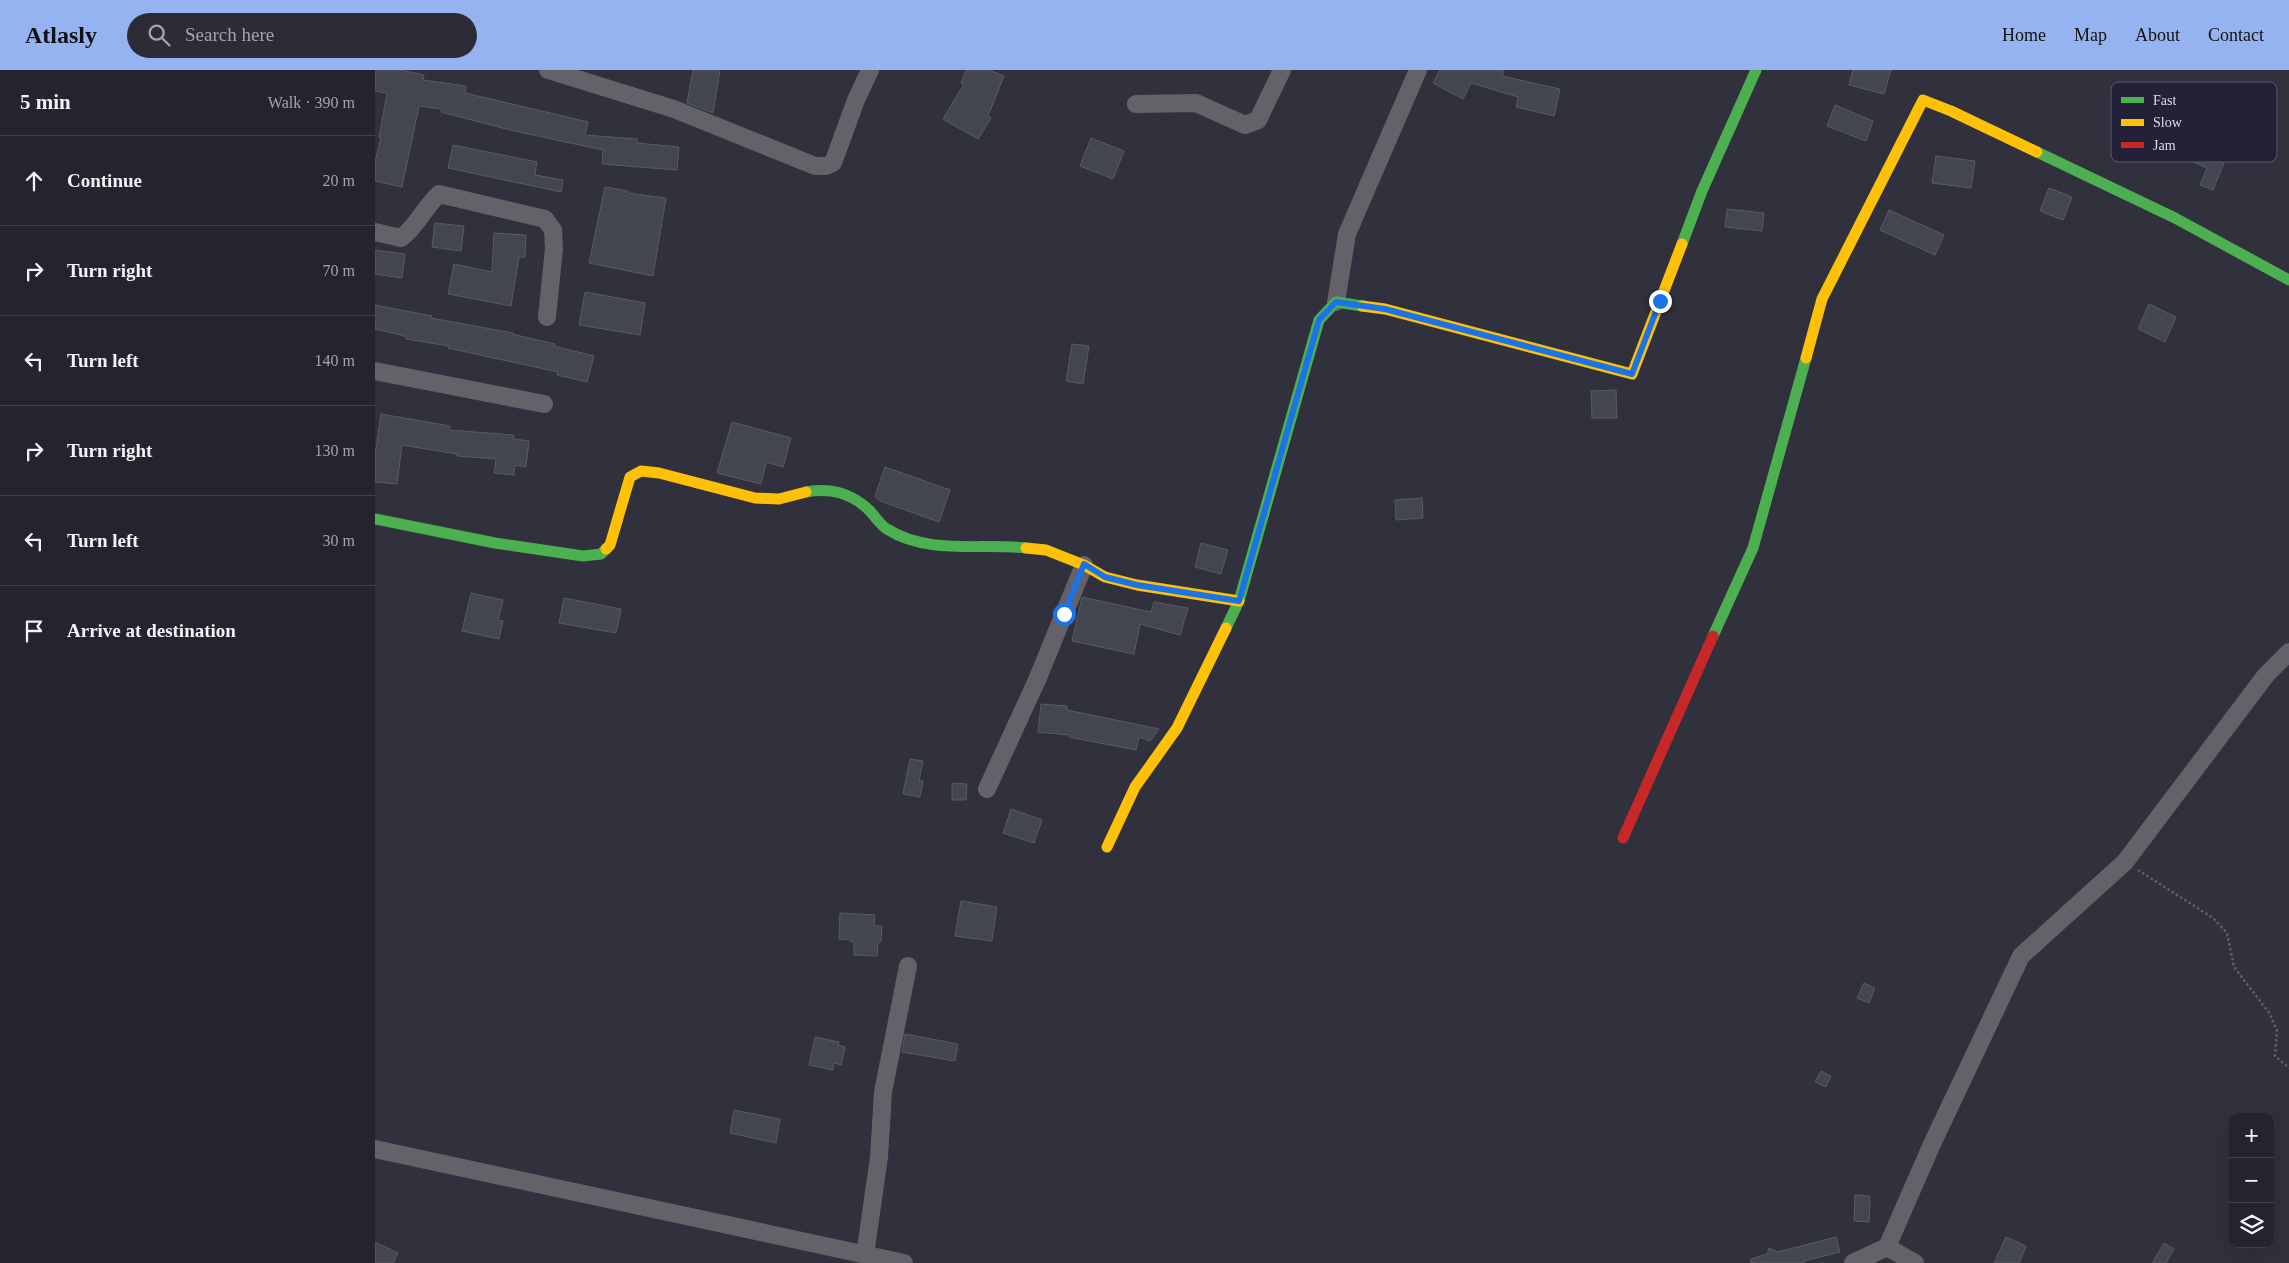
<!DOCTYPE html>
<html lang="en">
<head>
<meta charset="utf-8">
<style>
	:root { --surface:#25242e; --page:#2d2c36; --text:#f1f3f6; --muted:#a3a4aa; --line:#42414a; --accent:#95b2f1 }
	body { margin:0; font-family:"Times New Roman",serif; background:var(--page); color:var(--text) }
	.controls { position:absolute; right:15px; bottom:15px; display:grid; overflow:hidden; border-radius:10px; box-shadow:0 5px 20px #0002 }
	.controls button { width:45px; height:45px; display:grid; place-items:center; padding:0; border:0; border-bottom:1px solid var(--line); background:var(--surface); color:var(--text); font:25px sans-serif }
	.stop { position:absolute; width:15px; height:15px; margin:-11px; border:4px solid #1a73e8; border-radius:50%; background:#fff }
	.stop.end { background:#1a73e8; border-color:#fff; box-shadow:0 1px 5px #0008 }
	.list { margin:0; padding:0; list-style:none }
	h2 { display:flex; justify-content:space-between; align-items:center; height:65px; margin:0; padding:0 20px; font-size:21px }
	h2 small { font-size:16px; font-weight:400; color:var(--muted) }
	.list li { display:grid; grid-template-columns:32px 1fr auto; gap:15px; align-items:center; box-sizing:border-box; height:90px; padding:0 20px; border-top:1px solid var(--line) }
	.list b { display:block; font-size:19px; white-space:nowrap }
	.list em { font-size:16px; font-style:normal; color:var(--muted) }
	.icon { flex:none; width:28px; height:28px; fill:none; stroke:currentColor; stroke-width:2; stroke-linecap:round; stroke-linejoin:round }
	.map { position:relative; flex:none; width:1914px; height:1193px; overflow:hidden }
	header { display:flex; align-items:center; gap:30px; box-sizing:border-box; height:70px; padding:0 25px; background:var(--accent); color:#111 }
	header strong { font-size:24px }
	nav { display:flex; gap:28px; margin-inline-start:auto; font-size:18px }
	.search { width:350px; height:45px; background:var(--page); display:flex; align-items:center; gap:12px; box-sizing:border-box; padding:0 18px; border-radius:28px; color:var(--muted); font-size:19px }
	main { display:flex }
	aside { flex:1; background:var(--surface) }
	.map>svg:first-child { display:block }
	.building { fill:#434651; stroke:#585b66 }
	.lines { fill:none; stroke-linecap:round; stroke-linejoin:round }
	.path { stroke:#615e66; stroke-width:2.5; stroke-dasharray:2.5 2.5; stroke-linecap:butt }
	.street { stroke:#646169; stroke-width:18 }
	.fast { stroke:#4caf50; stroke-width:11 }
	.slow { stroke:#ffc107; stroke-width:11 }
	.jam { stroke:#c62828; stroke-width:11 }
	.route { stroke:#1a73e8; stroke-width:6 }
	.key { fill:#222138; stroke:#5a596e; stroke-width:1 }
	.key-label { font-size:14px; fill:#dddded }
</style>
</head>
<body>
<header>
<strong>Atlasly</strong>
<div class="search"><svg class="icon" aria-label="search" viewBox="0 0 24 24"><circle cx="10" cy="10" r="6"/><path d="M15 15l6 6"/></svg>Search here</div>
<nav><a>Home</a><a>Map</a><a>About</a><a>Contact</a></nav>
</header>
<main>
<aside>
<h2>5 min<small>Walk · 390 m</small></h2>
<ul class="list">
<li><svg class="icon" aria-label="ahead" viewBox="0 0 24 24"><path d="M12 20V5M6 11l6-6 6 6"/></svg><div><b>Continue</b></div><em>20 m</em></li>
<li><svg class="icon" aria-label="right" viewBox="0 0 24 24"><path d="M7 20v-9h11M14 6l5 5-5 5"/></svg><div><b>Turn right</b></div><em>70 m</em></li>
<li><svg class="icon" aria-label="left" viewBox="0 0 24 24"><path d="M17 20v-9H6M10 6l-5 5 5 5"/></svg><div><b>Turn left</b></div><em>140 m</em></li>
<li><svg class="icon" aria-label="right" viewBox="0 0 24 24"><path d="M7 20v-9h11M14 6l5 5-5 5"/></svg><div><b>Turn right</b></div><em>130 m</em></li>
<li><svg class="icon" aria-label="left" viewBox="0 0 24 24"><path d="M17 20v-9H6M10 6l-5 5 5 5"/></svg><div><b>Turn left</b></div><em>30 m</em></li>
<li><svg class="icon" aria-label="arrive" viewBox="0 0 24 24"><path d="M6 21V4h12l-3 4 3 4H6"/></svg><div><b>Arrive at destination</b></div></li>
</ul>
</aside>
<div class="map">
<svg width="1914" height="1193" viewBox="0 0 1914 1193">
	<rect width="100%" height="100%" fill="#31303d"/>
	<!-- building -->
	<g class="building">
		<path d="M 0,0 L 25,0 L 49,5 L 48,10 L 91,16 L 90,23 L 213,52 L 210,65 L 262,69 L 262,73 L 304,77 L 302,100 L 227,94 L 228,80 L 135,60 L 66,42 L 67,39 L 44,36 L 27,117 L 0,111 L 0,92 L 6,68 L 4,68 L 12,23 L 0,21 Z"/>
		<path d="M 318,0 L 345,0 L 338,43 L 312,33 Z"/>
		<path d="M 591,0 L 614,0 L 629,6 L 613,46 L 616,48 L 603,69 L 568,49 L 589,14 L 586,13 Z"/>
		<path d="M 1065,0 L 1129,0 L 1127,6 L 1185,19 L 1179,46 L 1141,37 L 1143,27 L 1096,13 L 1088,29 L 1058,13 Z"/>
		<path d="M 1478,0 L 1516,0 L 1509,24 L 1474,15 Z"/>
		<path d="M 1460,35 L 1498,51 L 1491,71 L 1452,56 Z"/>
		<path d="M 1831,65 L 1856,76 L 1838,120 L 1825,115 L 1832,98 L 1805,86 L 1811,73 L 1825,78 Z"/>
		<path d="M 716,68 L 749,81 L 738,109 L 705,96 Z"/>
		<path d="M 78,75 L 162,92 L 160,105 L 188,110 L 186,122 L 73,98 Z"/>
		<path d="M 1561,86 L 1600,91 L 1596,118 L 1557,113 Z"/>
		<path d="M 230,117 L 253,121 L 253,123 L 291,128 L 278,206 L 214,193 Z"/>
		<path d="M 1674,118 L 1697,127 L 1688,150 L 1665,141 Z"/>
		<path d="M 1352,139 L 1389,143 L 1387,161 L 1350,157 Z"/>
		<path d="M 1514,140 L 1569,165 L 1560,185 L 1505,160 Z"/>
		<path d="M 60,153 L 89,156 L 86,181 L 57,177 Z"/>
		<path d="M 119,163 L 151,165 L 150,187 L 144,187 L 136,236 L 73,224 L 79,194 L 117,202 Z"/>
		<path d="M 0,180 L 30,184 L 27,208 L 0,204 Z"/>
		<path d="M 210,222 L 270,233 L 265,265 L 204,255 Z"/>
		<path d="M 1774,234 L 1801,247 L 1790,272 L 1763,259 Z"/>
		<path d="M 0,235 L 57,246 L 56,248 L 138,263 L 137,264 L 180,274 L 179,276 L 219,286 L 212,312 L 182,305 L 183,302 L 73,278 L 74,276 L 31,269 L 32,267 L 22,264 L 0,259 Z"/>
		<path d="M 697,274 L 714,276 L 708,314 L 691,311 Z"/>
		<path d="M 1241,320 L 1242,348 L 1217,348 L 1216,321 Z"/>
		<path d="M 6,344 L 75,356 L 75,360 L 138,365 L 139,369 L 154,371 L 151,397 L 140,395 L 139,405 L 119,403 L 121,389 L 82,386 L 82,384 L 27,375 L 22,414 L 0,412 L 0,386 Z"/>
		<path d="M 357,352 L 416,368 L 408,397 L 391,392 L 386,414 L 342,403 Z"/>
		<path d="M 510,397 L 575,420 L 564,452 L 505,431 L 500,426 Z"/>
		<path d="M 1047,428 L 1048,448 L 1021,450 L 1020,430 Z"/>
		<path d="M 826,473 L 853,480 L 846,504 L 820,497 Z"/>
		<path d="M 96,523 L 128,530 L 123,550 L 128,551 L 124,569 L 87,561 Z"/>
		<path d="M 707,527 L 776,542 L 779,532 L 813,538 L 805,565 L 765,554 L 759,584 L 697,571 Z"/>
		<path d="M 189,528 L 246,539 L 241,563 L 184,553 Z"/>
		<path d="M 666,634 L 692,636 L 692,640 L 784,659 L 775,671 L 764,667 L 761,680 L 694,667 L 694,665 L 663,662 Z"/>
		<path d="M 535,689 L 548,691 L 544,711 L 548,711 L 545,727 L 528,724 Z"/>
		<path d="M 577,713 L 592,714 L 591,730 L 577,730 Z"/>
		<path d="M 636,739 L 667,750 L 659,773 L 628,763 Z"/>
		<path d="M 586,831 L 622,837 L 617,871 L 580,866 Z"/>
		<path d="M 465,843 L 500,845 L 499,856 L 507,856 L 506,872 L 503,872 L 502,886 L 479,885 L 479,872 L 476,872 L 476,870 L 464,869 Z"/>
		<path d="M 1489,913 L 1500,918 L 1494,933 L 1482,928 Z"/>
		<path d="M 530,964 L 583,974 L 580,991 L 527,982 Z"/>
		<path d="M 440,967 L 464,972 L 463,975 L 470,977 L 466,995 L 459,993 L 458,1000 L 434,995 Z"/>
		<path d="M 1446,1001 L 1456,1006 L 1451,1017 L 1440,1012 Z"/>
		<path d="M 359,1040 L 405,1049 L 401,1073 L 355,1063 Z"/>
		<path d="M 1480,1125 L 1495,1126 L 1494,1152 L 1479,1151 Z"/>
		<path d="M 1461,1167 L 1465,1182 L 1429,1191 L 1430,1193 L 1376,1193 L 1376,1189 L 1392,1184 L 1394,1178 L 1403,1182 Z"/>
		<path d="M 1631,1167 L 1651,1176 L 1644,1193 L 1619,1193 Z"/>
		<path d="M 0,1172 L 23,1183 L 18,1193 L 0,1193 Z"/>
		<path d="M 1789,1173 L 1799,1179 L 1791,1193 L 1777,1193 Z"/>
	</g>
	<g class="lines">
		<!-- path -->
		<path class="path" d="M 1763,800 L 1838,848 L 1852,863 L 1859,897 L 1895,944 L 1902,961 L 1900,986 L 1914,998"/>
		<!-- street -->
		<g class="street">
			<path d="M 173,0 L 299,39 L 440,96 L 451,96 L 458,93 L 481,30 L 495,0"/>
			<path d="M 761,34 L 821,33 L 870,55 L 883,50 L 907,0"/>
			<path d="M 0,162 L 26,168 C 42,156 49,138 64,124 L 170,149 L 178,160 L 179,178 L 172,247"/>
			<path d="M 961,232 L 972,164 L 1043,0"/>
			<path d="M 0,301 L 169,334"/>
			<path d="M 612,719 L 662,610 L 709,495"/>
			<path d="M 0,1079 L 529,1193"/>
			<path d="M 490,1185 L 504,1087 L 508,1022 L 533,896"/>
			<path d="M 1478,1193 L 1512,1177"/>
			<path d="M 1540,1193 L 1512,1177 L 1557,1074 L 1646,886 L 1750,792 L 1891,605 L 1914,582"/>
		</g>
		<!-- fast -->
		<g class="fast">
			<path d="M 1662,82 L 1800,148 L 1914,210"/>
			<path d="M 1307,174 L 1327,121 L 1381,0"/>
			<path d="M 431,422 C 455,418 475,422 494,440 C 500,446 505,455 512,459 C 553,485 605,473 651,478"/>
			<path d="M 0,449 L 120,473 L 208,486 L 226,484 L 231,479"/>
			<path d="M 851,558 L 864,531 L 944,250 L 961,232 L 987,236"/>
			<path d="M 1338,566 L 1378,478 L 1431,288"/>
		</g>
		<!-- slow -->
		<g class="slow">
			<path d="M 987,236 L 1010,239 L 1257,304 L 1307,174"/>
			<path d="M 1431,288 L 1447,229 L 1548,30 L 1576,41 L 1662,82"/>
			<path d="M 651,478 L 671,480 L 709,495 L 730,507 L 762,515 L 864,531"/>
			<path d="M 231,479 L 235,475 L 255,407 L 266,401 L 284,403 L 380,428 L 404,429 L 431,422"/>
			<path d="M 732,777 L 760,717 L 802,658 L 851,558"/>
		</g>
		<!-- jam -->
		<path class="jam" d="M 1248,768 L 1338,566"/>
	</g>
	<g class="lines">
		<!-- route -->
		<path class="route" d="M 689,544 L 709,494 L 730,507 L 762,515 L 864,531 L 944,250 L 961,232 L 1010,239 L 1257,304 L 1285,231"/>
	</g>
	<!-- legend -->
	<rect x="1736" y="12" width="166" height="80" rx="8" class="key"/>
	<rect x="1746" y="27" width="23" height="6" fill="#4caf50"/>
	<rect x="1746" y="49" width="23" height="7" fill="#ffc107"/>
	<rect x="1746" y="72" width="23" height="6" fill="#c62828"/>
	<g class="key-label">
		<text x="1778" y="35">Fast</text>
		<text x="1778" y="57">Slow</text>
		<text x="1778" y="80">Jam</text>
	</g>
</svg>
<div class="controls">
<button>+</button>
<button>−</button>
<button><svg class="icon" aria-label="layers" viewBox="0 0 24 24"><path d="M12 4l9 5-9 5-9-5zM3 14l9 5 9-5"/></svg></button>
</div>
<div class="stop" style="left:689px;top:544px"></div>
<div class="stop end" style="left:1285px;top:231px"></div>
</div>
</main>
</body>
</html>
